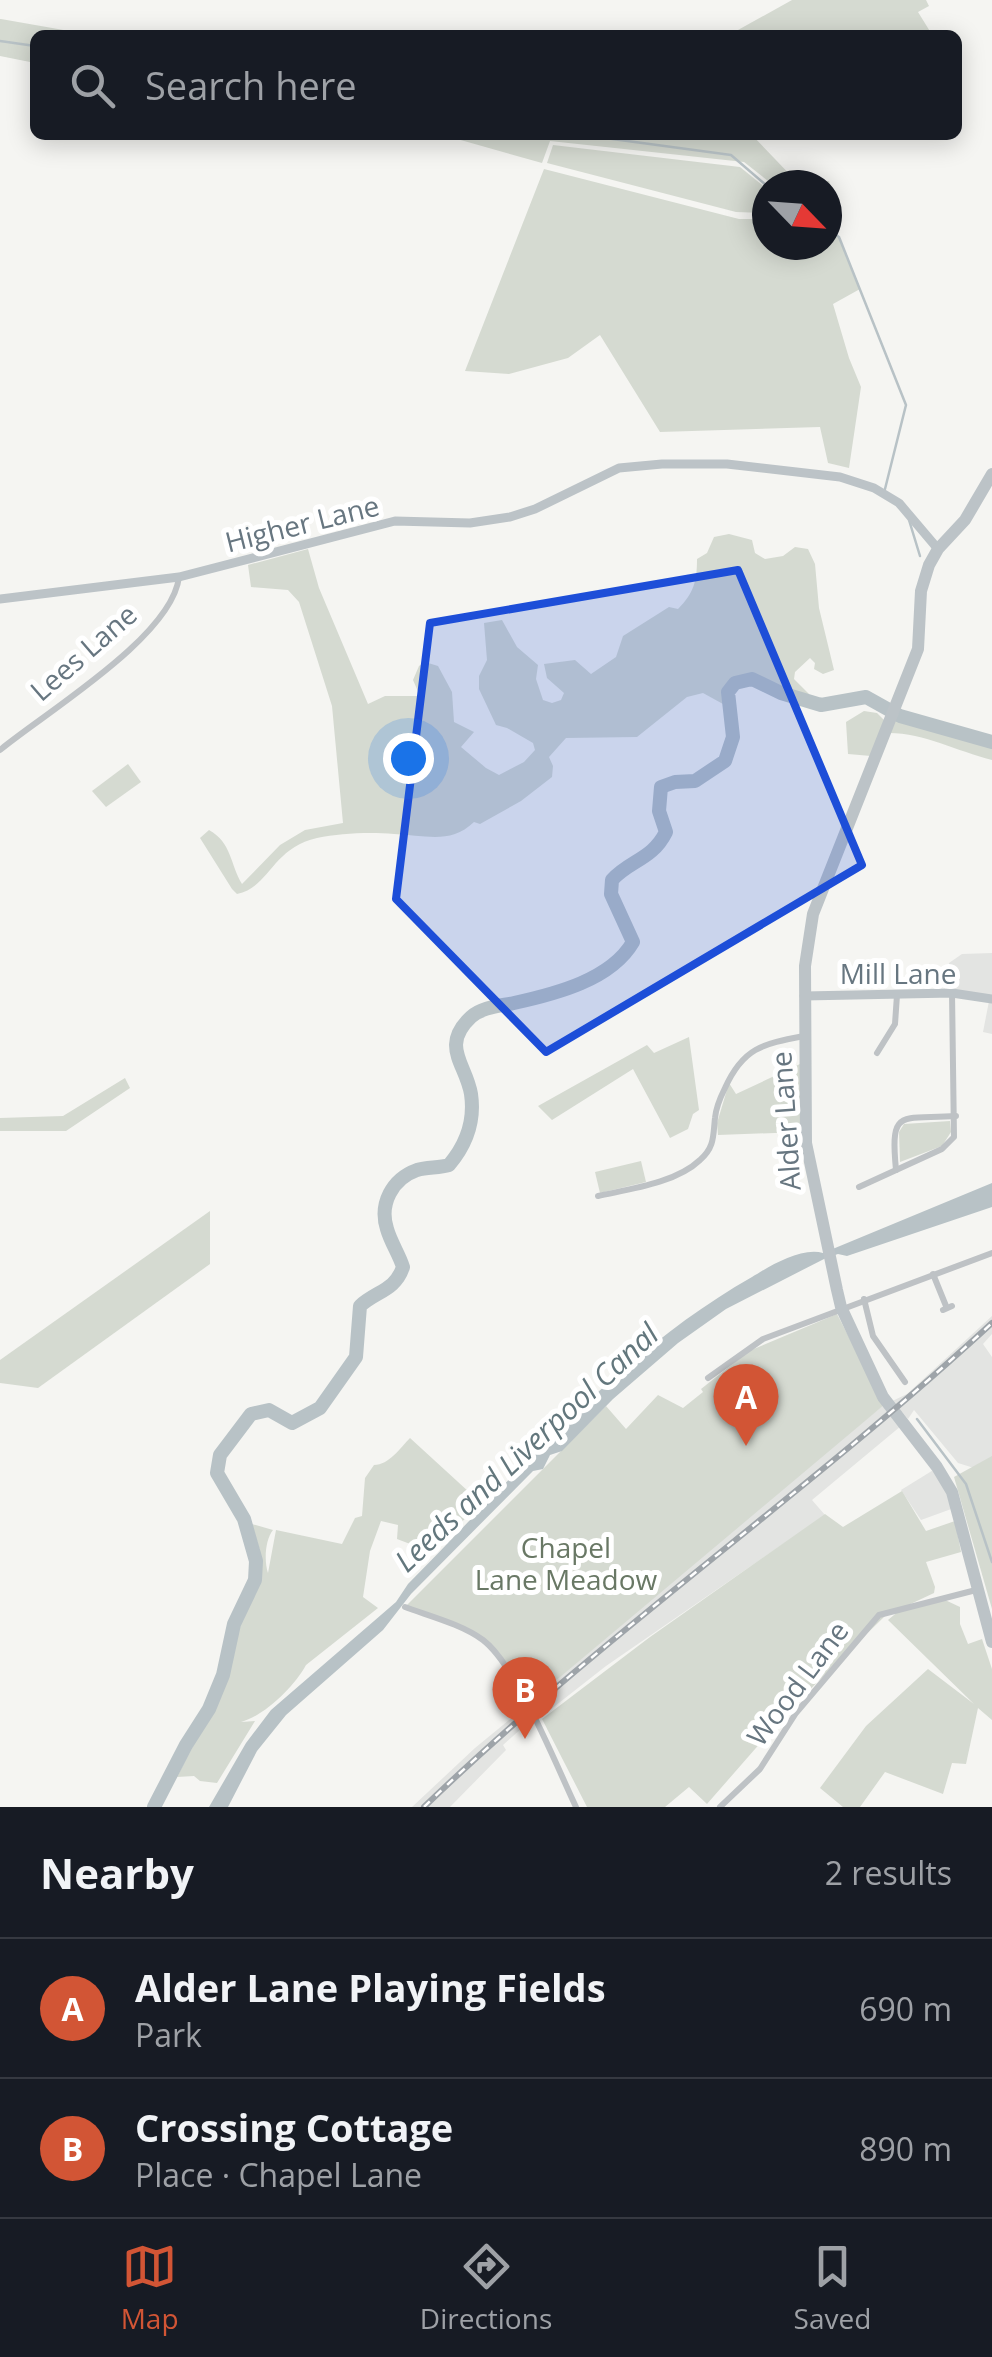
<!DOCTYPE html>
<html lang="en">
<head>
<meta charset="utf-8">
<style>
	:root { --surface:#171b24; --page:#20242c; --text:#f1f3f6; --muted:#9ea1a6; --line:#363941; --accent:#d25535 }
	body { margin:0; font-family:"Open Sans",sans-serif; background:var(--page); color:var(--text) }
	.compass { position:absolute; left:752px; top:170px; width:90px; height:90px; border-radius:50%; background:var(--surface); box-shadow:0 5px 25px #0003; rotate:115deg }
	.you { position:absolute; left:408px; top:758px; width:35px; height:35px; margin:-25px; border:8px solid #fff; border-radius:50%; background:#1a73e8; box-shadow:0 0 0 15px #1a73e833 }
	.badge { display:grid; place-items:center; width:65px; height:65px; border-radius:50%; background:var(--accent); color:#fff; font-size:32px; font-weight:700 }
	.pin { position:absolute; translate:-50% -82px; filter:drop-shadow(0 2px 5px #0008) }
	.pin::after { content:''; position:absolute; top:52px; width:35px; height:30px; background:inherit; clip-path:polygon(0 0,100% 0,50% 100%) }
	.list { margin:0; padding:0; list-style:none }
	h2 { display:flex; justify-content:space-between; align-items:center; height:130px; margin:0; padding:0 40px; font-size:42px }
	h2 small { font-size:32px; font-weight:400; color:var(--muted) }
	.list li { display:grid; grid-template-columns:65px 1fr auto; gap:30px; align-items:center; box-sizing:border-box; height:140px; padding:0 40px; border-top:2px solid var(--line) }
	.list b { display:block; font-size:38px; white-space:nowrap }
	.list p { margin:0; font-size:32px; white-space:nowrap; color:var(--muted) }
	.list em { font-size:32px; font-style:normal; color:var(--muted) }
	.icon { flex:none; width:55px; height:55px; fill:none; stroke:currentColor; stroke-width:2; stroke-linecap:round; stroke-linejoin:round }
	.map { position:relative; flex:none; width:992px; height:1807px; overflow:hidden }
	.search { position:absolute; background:var(--surface); box-shadow:0 5px 25px #0003; left:30px; right:30px; top:30px; height:110px; display:flex; align-items:center; gap:25px; box-sizing:border-box; padding:0 35px; border-radius:15px; color:var(--muted); font-size:38px }
	.sheet { height:410px; background:var(--surface) }
	nav { display:flex; justify-content:space-around; align-items:center; box-sizing:border-box; height:140px; border-top:2px solid var(--line); background:var(--surface); font-size:28px; color:var(--muted) }
	nav a { display:grid; justify-items:center; gap:5px }
	nav .on { color:var(--accent) }
	.map>svg:first-child { display:block }
	.built { fill:#e3e4e2 }
	.green { fill:#d5dad1 }
	.water { fill:#b8c2c6 }
	.lines { fill:none; stroke-linecap:round; stroke-linejoin:round }
	.stream { stroke:#b8c2c6; stroke-width:2.5 }
	.river { stroke:#b8c2c6; stroke-width:14 }
	.street { stroke:#bec2c5; stroke-width:6 }
	.secondary { stroke:#bcc3c7; stroke-width:9 }
	.highway { stroke:#bcc3c7; stroke-width:12 }
	.rail-casing { stroke:#9ea4a9; stroke-width:6 }
	.rail { stroke:#fff; stroke-width:2.5; stroke-dasharray:8; stroke-linecap:butt }
	.marked { fill:#1d4ed8; fill-opacity:0.2; stroke:#1d4ed8; stroke-width:8; stroke-linejoin:round }
	.labels { text-anchor:middle; dominant-baseline:central; stroke-width:10; stroke-linejoin:round; paint-order:stroke }
	.street-label { font-size:28px; fill:#677680; stroke:#fff }
	.park-label { font-size:28px; fill:#697865; stroke:#fff }
	.water-label { font-size:30px; font-style:italic; fill:#63777d; stroke:#fff }
</style>
</head>
<body>
<div class="map">
<svg width="992" height="1807" viewBox="0 0 992 1807">
	<rect width="100%" height="100%" fill="#f5f5f2"/>
	<!-- built -->
	<g class="built">
		<path d="M 992,953 L 992,1034 L 983,1032 L 990,996 L 946,990 L 946,986 L 949,963 L 962,954 Z"/>
		<path d="M 992,1316 L 992,1334 L 983,1344 L 992,1357 L 992,1465 L 974,1468 L 958,1463 L 914,1410 L 908,1419 L 902,1412 L 901,1426 L 812,1500 L 825,1515 L 606,1666 L 541,1717 L 538,1714 L 503,1745 L 506,1750 L 450,1807 L 412,1807 L 475,1748 L 514,1716 L 522,1714 L 534,1699 L 808,1466 L 884,1405 L 907,1394 Z"/>
		<path d="M 935,1469 L 954,1508 L 921,1520 L 901,1490 Z"/>
	</g>
	<!-- green -->
	<g class="green">
		<path d="M 792,0 L 926,0 L 929,6 L 918,12 L 931,33 L 729,35 Z"/>
		<path d="M 0,19 L 1,19 L 92,35 L 35,35 L 35,63 L 0,56 Z"/>
		<path d="M 443,135 L 752,135 L 798,183 L 829,181 L 836,206 L 829,229 L 827,185 L 773,185 L 744,162 L 550,141 L 542,163 Z"/>
		<path d="M 553,145 L 740,167 L 767,189 L 767,213 L 736,212 L 547,163 Z"/>
		<path d="M 544,169 L 739,219 L 767,219 L 767,245 L 827,245 L 827,231 L 839,237 L 860,289 L 833,304 L 849,358 L 861,387 L 849,468 L 828,463 L 820,427 L 660,432 L 600,335 L 568,358 L 509,374 L 465,371 Z"/>
		<path d="M 729,534 L 752,540 L 755,553 L 765,559 L 783,556 L 795,547 L 808,549 L 815,564 L 819,608 L 834,670 L 823,674 L 814,669 L 815,663 L 810,658 L 795,672 L 794,679 L 809,694 C 772,700 746,643 723,704 L 703,693 L 687,697 L 637,737 L 566,738 L 549,757 L 553,766 L 552,777 L 521,801 L 480,824 L 474,822 C 450,845 425,835 394,834 C 370,832 341,833 317,838 C 272,848 270,887 237,894 L 232,889 L 200,838 L 209,830 C 232,843 230,864 242,884 L 280,845 L 305,830 L 343,823 L 332,706 L 299,602 L 288,590 L 251,587 L 248,565 L 308,549 L 319,588 L 368,704 L 385,696 L 420,696 L 413,680 L 419,666 L 425,662 L 438,666 L 452,692 L 454,722 L 474,732 L 461,747 L 486,768 L 499,775 L 524,762 L 535,750 L 533,743 L 507,728 L 496,725 L 479,689 L 479,676 L 487,660 L 484,623 L 502,620 L 517,647 L 538,665 L 536,679 L 543,700 L 552,703 L 561,700 L 564,693 L 547,678 L 544,664 L 575,660 L 591,674 L 616,657 L 623,636 L 669,607 L 678,609 C 694,593 697,581 697,559 L 707,553 L 714,537 Z"/>
		<path d="M 864,711 L 877,713 L 884,720 L 871,756 L 848,754 L 846,722 Z"/>
		<path d="M 894,713 L 992,742 L 992,760 C 956,751 923,732 886,733 Z"/>
		<path d="M 128,764 L 141,782 L 106,807 L 92,791 Z"/>
		<path d="M 689,1037 L 699,1110 L 693,1114 L 688,1129 L 670,1138 L 633,1069 L 552,1120 L 538,1106 L 647,1045 L 654,1053 Z"/>
		<path d="M 800,1064 L 800,1132 L 718,1135 L 717,1123 L 729,1083 L 736,1094 Z"/>
		<path d="M 125,1078 L 130,1088 L 66,1131 L 0,1131 L 0,1118 L 63,1116 Z"/>
		<path d="M 950,1121 L 951,1132 L 942,1146 L 900,1162 L 899,1132 L 904,1124 Z"/>
		<path d="M 641,1161 L 646,1182 L 600,1193 L 595,1172 Z"/>
		<path d="M 210,1211 L 210,1264 L 38,1388 L 0,1383 L 0,1360 Z"/>
		<path d="M 837,1314 L 884,1405 L 534,1699 L 499,1656 L 481,1638 L 405,1607 L 606,1406 L 626,1429 L 658,1395 L 683,1408 L 703,1392 L 701,1389 L 749,1351 Z"/>
		<path d="M 410,1438 L 481,1503 L 424,1559 L 426,1550 L 397,1539 L 398,1525 L 381,1521 L 370,1551 L 363,1597 L 378,1608 L 306,1665 C 294,1687 264,1716 241,1722 L 255,1721 L 217,1783 L 200,1781 L 194,1776 L 177,1777 L 221,1692 L 227,1679 L 227,1663 L 248,1601 L 260,1585 L 260,1551 L 252,1524 L 273,1530 C 265,1540 264,1561 268,1573 L 276,1530 L 342,1544 L 355,1518 L 362,1516 L 365,1478 L 374,1465 C 389,1465 400,1448 410,1438 Z"/>
		<path d="M 992,1456 L 992,1609 L 954,1477 Z"/>
		<path d="M 902,1491 L 926,1531 L 955,1521 L 961,1552 L 926,1562 L 935,1587 L 934,1593 L 885,1616 L 790,1709 L 707,1804 L 689,1787 L 665,1807 L 587,1807 L 542,1719 L 650,1637 L 825,1514 L 843,1527 Z"/>
		<path d="M 943,1599 L 960,1607 L 960,1624 L 968,1644 L 982,1639 L 992,1669 L 992,1720 L 978,1708 L 966,1764 L 952,1763 L 943,1794 L 885,1772 L 860,1807 L 843,1807 L 820,1788 L 866,1726 L 928,1669 L 974,1704 L 888,1620 L 900,1610 Z"/>
	</g>
	<!-- water -->
	<path class="water" d="M 992,1183 L 992,1207 L 847,1256 L 838,1254 L 826,1258 L 726,1309 L 678,1343 L 613,1399 L 562,1451 L 550,1455 L 543,1469 L 533,1471 L 411,1594 L 383,1630 L 286,1715 L 257,1751 L 228,1807 L 209,1807 L 246,1743 L 271,1710 L 396,1602 L 408,1584 C 516,1475 618,1353 752,1277 C 770,1266 801,1247 823,1253 Z"/>
	<g class="lines">
		<!-- stream -->
		<g class="stream">
			<path d="M 0,41 L 35,46"/>
			<path d="M 583,135 L 731,155 L 767,186"/>
			<path d="M 827,229 L 839,237 L 906,405 L 885,489"/>
			<path d="M 909,520 L 920,556"/>
			<path d="M 917,1419 L 966,1484 L 992,1562"/>
		</g>
		<!-- river -->
		<path class="river" d="M 154,1807 L 186,1745 L 209,1709 L 223,1675 L 234,1624 L 255,1580 L 256,1561 L 244,1519 L 217,1473 L 220,1455 L 251,1414 L 269,1410 L 292,1423 L 320,1408 L 356,1357 L 360,1306 C 376,1291 395,1291 403,1267 C 399,1254 391,1243 387,1229 C 379,1204 392,1179 417,1170 C 427,1167 439,1168 449,1165 C 466,1145 475,1121 471,1094 C 466,1064 440,1046 471,1017 C 482,1007 500,1006 514,1003 C 555,994 611,980 633,942 L 611,894 L 612,880 C 630,860 652,860 666,832 L 659,811 L 661,787 L 675,782 L 695,781 L 725,761 L 733,737 L 728,692 L 735,683 L 752,679 L 781,693 L 821,705 L 866,697 L 900,716 L 992,742"/>
		<!-- street -->
		<g class="street">
			<path d="M 0,750 C 46,712 172,637 179,577"/>
			<path d="M 877,1053 L 895,1024 L 897,995"/>
			<path d="M 896,1170 C 890,1107 900,1120 956,1116"/>
			<path d="M 859,1187 L 942,1149 L 954,1137 L 952,993"/>
			<path d="M 598,1196 C 630,1189 676,1183 700,1160 C 715,1147 713,1135 715,1118 C 716,1107 720,1098 725,1088 C 743,1048 762,1044 804,1036"/>
			<path d="M 933,1274 L 946,1306"/>
			<path d="M 864,1299 L 873,1336 L 905,1382"/>
			<path d="M 943,1310 L 952,1306"/>
			<path d="M 708,1378 L 763,1339 L 992,1253"/>
			<path d="M 405,1607 C 429,1616 461,1624 483,1640 C 517,1666 556,1765 576,1807"/>
			<path d="M 720,1807 L 760,1769 L 796,1713 L 879,1615 L 976,1590"/>
		</g>
		<!-- secondary -->
		<g class="secondary">
			<path d="M 0,599 L 179,577 L 395,521 L 470,523 L 510,517 L 535,509 L 619,468 L 662,464 L 727,464 L 840,477 L 874,488 L 899,503 L 938,549"/>
			<path d="M 804,996 L 952,993 L 992,999"/>
		</g>
		<!-- highway -->
		<path class="highway" d="M 992,474 L 965,520 L 938,549 L 929,565 L 921,591 L 918,649 L 813,914 L 805,966 L 806,1143 L 837,1290 L 841,1307 L 883,1397 L 937,1467 L 952,1492 L 992,1642"/>
		<defs>
			<path id="rail" d="M 424,1807 C 603,1634 809,1492 992,1323"/>
		</defs>
		<!-- rail casing -->
		<use href="#rail" class="rail-casing"/>
		<!-- rail -->
		<use href="#rail" class="rail"/>
	</g>
	<!-- marked area -->
	<path class="marked" d="M 738,570 L 862,865 L 546,1052 L 396,899 L 430,623 Z"/>
	<g class="labels">
		<!-- street labels -->
		<g class="street-label">
			<text transform="translate(302 523) rotate(-14)">Higher Lane</text>
			<text transform="translate(83 652) rotate(-41)">Lees Lane</text>
			<text x="898" y="973">Mill Lane</text>
			<text transform="translate(785 1121) rotate(-94)">Alder Lane</text>
			<text transform="translate(797 1683) rotate(-53)">Wood Lane</text>
		</g>
		<!-- park labels -->
		<g class="park-label">
			<text x="566" y="1547">Chapel<tspan x="566" dy="32">Lane Meadow</tspan></text>
		</g>
		<!-- water labels -->
		<g class="water-label">
			<text transform="translate(526 1447) rotate(-43)">Leeds and Liverpool Canal</text>
		</g>
	</g>
</svg>
<svg class="compass" viewBox="-18 -18 36 36"><path d="M0-13l5 13h-10z" fill="#e53935"/><path d="M0 13l5-13h-10z" fill="#9ea1a6"/></svg>
<div class="you"></div>
<div class="pin badge" style="left:746px;top:1446px">A</div>
<div class="pin badge" style="left:525px;top:1739px">B</div>
<div class="search"><svg class="icon" aria-label="search" viewBox="0 0 24 24"><circle cx="10" cy="10" r="6"/><path d="M15 15l6 6"/></svg>Search here</div>
</div>
<section class="sheet">
<h2>Nearby<small>2 results</small></h2>
<ul class="list">
<li><span class="badge">A</span><div><b>Alder Lane Playing Fields</b><p>Park</p></div><em>690 m</em></li>
<li><span class="badge">B</span><div><b>Crossing Cottage</b><p>Place · Chapel Lane</p></div><em>890 m</em></li>
</ul>
</section>
<nav>
<a class="on"><svg class="icon" aria-label="map" viewBox="0 0 24 24"><path d="M3 6l6-2 6 2 6-2v14l-6 2-6-2-6 2zM9 4v14M15 6v14"/></svg>Map</a>
<a><svg class="icon" aria-label="directions" viewBox="0 0 24 24"><path d="M12 3l9 9-9 9-9-9zM9 14v-3h6M13 9l2 2-2 2"/></svg>Directions</a>
<a><svg class="icon" aria-label="saved" viewBox="0 0 24 24"><path d="M7 4h10v16l-5-4-5 4z"/></svg>Saved</a>
</nav>
</body>
</html>
